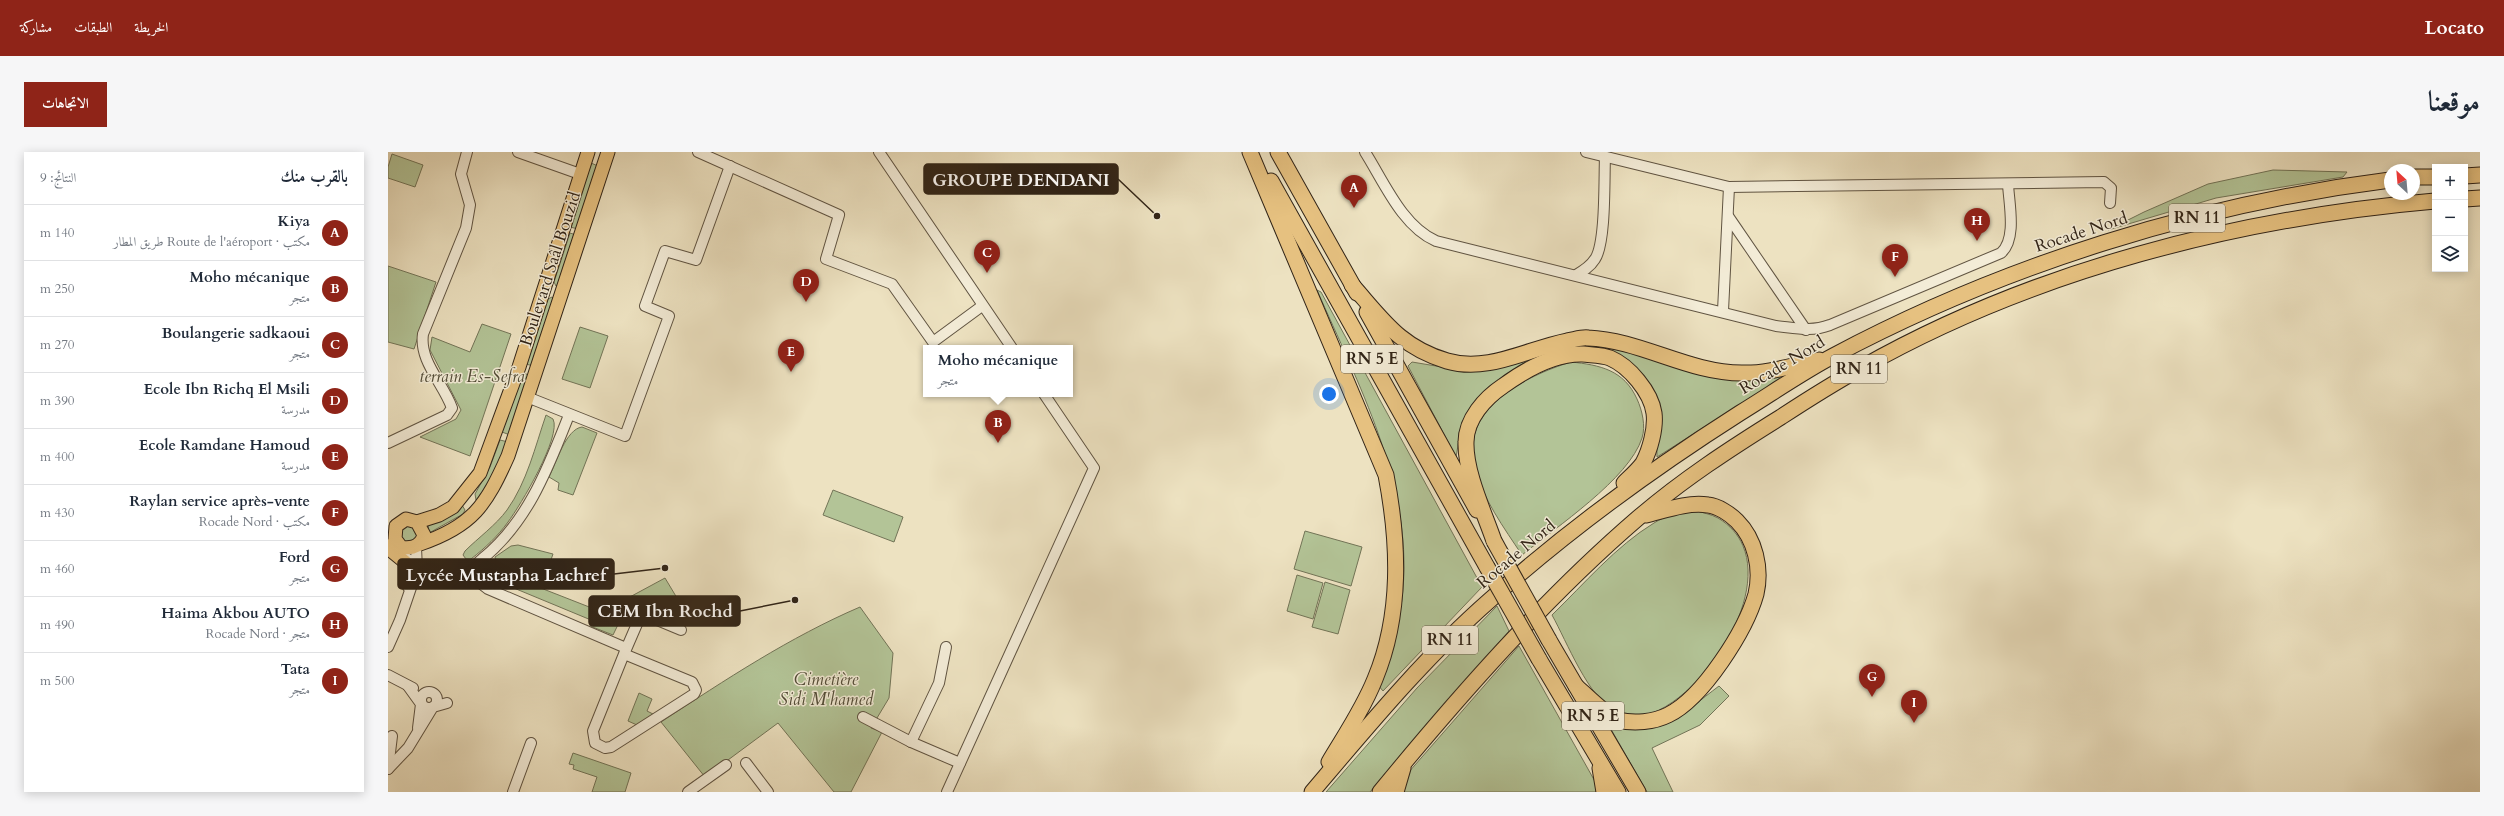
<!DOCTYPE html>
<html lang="ar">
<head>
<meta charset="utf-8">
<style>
	:root { --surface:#fff; --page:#f6f6f7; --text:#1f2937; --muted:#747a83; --line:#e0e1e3; --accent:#8f2418 }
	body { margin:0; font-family:Cardo,Amiri,serif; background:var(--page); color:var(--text); direction:rtl }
	.controls { position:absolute; right:12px; top:12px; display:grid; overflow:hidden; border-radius:0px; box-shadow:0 2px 10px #0003 }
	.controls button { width:36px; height:36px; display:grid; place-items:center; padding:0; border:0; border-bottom:1px solid var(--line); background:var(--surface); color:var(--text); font:20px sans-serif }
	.compass { position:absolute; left:1996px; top:12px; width:36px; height:36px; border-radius:50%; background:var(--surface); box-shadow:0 2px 10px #0003; rotate:334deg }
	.you { position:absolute; left:941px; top:242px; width:14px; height:14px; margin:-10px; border:3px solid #fff; border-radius:50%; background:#1a73e8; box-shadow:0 0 0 6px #1a73e833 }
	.badge { display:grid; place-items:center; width:26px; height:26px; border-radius:50%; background:var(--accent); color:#fff; font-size:13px; font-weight:700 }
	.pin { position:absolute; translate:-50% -33px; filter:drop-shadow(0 1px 2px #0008) }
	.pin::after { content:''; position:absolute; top:21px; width:14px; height:12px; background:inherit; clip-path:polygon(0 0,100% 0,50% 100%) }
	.popup { position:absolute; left:535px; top:193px; width:150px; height:52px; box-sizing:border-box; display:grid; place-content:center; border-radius:0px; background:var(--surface); filter:drop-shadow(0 1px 3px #0005); font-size:13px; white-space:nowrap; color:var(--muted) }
	.popup b { font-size:15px; color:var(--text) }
	.popup::after { content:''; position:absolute; left:50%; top:100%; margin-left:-8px; border:8px solid transparent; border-top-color:var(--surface) }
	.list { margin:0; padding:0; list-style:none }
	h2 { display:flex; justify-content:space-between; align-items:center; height:52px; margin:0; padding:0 16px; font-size:17px }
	h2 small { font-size:13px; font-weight:400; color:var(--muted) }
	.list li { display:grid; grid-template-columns:26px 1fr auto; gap:12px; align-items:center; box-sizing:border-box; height:56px; padding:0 16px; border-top:1px solid var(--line) }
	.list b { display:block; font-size:15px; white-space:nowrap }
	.list p { margin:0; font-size:13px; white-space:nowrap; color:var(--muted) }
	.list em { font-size:13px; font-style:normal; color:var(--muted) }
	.icon { flex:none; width:22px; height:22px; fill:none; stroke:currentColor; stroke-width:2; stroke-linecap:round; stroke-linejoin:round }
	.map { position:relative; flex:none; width:2092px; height:640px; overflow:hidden; direction:ltr; border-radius:0px }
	header { display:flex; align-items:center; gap:24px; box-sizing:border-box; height:56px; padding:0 20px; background:var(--accent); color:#fff }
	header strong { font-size:19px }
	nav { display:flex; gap:22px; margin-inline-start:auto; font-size:14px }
	.intro { display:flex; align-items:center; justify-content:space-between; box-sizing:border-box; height:96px; padding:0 24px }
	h1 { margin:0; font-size:28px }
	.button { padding:10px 18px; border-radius:0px; background:var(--accent); color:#fff; font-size:14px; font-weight:700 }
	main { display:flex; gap:24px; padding:0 24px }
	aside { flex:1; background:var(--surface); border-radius:0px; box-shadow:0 2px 10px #0003 }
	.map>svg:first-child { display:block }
	.green { fill:#b3c497; stroke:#727457 }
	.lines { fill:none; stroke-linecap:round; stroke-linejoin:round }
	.minor-casing { stroke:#605442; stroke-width:12 }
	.major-casing { stroke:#312417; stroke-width:15 }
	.highway-casing { stroke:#312417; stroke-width:17 }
	.minor { stroke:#f3ecd7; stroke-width:10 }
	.major { stroke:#e6c180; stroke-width:13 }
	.highway { stroke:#e6c180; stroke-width:15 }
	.highway-bridge-casing { stroke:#312417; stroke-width:17; stroke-linecap:butt }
	.highway-bridge { stroke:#e6c180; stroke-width:15 }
	.labels { text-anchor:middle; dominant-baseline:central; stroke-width:3; stroke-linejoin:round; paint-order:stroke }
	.shield { fill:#f3ecd7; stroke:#6b6051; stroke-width:1 }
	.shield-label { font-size:16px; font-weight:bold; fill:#312417 }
	.street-label { font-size:17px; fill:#312417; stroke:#f3ecd7 }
	.park-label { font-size:17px; font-style:italic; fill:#524c37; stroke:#f3ecd7 }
	.leader { fill:none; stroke:#312417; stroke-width:1.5 }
	.callout-dot { fill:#312417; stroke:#f3ecd7; stroke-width:1.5 }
	.callout { fill:#312417; stroke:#312417; stroke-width:1.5 }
	.callout-label { font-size:18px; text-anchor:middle; font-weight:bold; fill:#fff }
</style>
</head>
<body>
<header>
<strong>Locato</strong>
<nav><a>الخريطة</a><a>الطبقات</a><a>مشاركة</a></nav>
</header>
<div class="intro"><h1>موقعنا</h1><a class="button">الاتجاهات</a></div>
<main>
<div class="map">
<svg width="2092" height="640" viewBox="0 0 2092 640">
	<rect width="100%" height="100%" fill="#ede2c1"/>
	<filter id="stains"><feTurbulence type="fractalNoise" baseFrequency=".005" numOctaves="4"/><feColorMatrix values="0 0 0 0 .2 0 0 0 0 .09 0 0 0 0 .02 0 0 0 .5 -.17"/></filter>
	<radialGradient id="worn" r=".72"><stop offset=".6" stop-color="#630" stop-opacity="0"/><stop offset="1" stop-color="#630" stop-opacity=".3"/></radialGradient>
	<!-- green -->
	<g class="green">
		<path d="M 4,2 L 35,13 L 27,35 L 0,26 L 0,15 Z"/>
		<path d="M 203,11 L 210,14 L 190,77 L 182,75 Z"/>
		<path d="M 1885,18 L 1959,20 L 1955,25 L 1828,46 L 1720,78 L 1756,60 L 1820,32 Z"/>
		<path d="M 182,81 L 188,83 L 171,134 L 168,134 L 166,130 Z"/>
		<path d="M 0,114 L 48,130 L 26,197 L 0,190 Z"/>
		<path d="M 929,138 L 933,140 L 1094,435 L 995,539 L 990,533 C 999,502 1013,470 1015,437 C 1024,331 970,232 929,138 Z"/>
		<path d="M 164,145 L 166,147 L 145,214 L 138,212 L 158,148 Z"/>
		<path d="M 94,172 L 123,182 L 82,304 L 32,285 L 68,267 L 73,258 L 42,198 L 44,185 L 82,200 Z"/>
		<path d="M 192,175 L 220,184 L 202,236 L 174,227 Z"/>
		<path d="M 1190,192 L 1400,222 L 1269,305 L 1268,248 L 1210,198 L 1103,234 L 1088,248 L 1074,270 L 1068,305 L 1020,214 L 1024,210 L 1066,217 Z"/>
		<path d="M 1183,210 C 1212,213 1236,218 1249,247 C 1254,258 1258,274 1254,286 C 1241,327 1168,375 1134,403 C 1116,376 1095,347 1086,315 C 1072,257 1137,224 1183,210 Z"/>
		<path d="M 135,221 L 141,223 L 122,283 L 114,280 Z"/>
		<path d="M 158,263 L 165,267 C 174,284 132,354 120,370 C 110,384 97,396 83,407 L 78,407 L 75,403 L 77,399 C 90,386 108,373 119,358 C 139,330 147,295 158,263 Z"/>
		<path d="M 194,275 L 209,281 L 185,343 L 170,338 L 171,331 L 161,325 C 168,311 178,277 194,275 Z"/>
		<path d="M 112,288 L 120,290 L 110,319 L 88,348 L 87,342 L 102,315 Z"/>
		<path d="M 445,338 L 515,365 L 506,390 L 435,363 Z"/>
		<path d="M 74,353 L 77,358 L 75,362 L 41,381 L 40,371 Z"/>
		<path d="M 1307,358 C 1314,361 1323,362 1330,366 C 1419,419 1288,594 1228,561 C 1200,545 1179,490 1164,463 C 1196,432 1228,394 1266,371 C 1278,363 1293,361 1307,358 Z"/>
		<path d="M 19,371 L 31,381 L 26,390 L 16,390 L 10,379 Z"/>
		<path d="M 917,379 L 974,395 L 963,434 L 906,417 Z"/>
		<path d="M 130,393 L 165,402 L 155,430 L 108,410 L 107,405 L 123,394 Z"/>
		<path d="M 90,414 L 99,415 L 214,460 L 277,426 L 301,466 L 286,460 L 283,467 L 241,450 L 225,483 L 202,474 L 203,468 L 92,422 L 87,417 Z"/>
		<path d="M 909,423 L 935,431 L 925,467 L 899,459 Z"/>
		<path d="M 937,430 L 962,438 L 950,482 L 924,475 Z"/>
		<path d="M 1109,454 L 1121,479 L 982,640 L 938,640 L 1029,536 Z"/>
		<path d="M 472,455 L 505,501 L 501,546 L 483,576 L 494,580 L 463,640 L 446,640 L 390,571 L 317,625 L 273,570 C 337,528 402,485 472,455 Z"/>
		<path d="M 1131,494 L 1209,633 L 1209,640 L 1012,640 L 1020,621 Z"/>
		<path d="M 1331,534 L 1341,544 L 1312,573 L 1264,596 L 1285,640 L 1259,640 L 1220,572 C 1267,590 1295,561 1331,534 Z"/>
		<path d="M 251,541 L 264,547 L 259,559 L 265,562 L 249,573 L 240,569 Z"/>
		<path d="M 185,601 L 243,621 L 237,640 L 204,640 L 209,625 L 185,617 L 186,613 L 181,612 Z"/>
	</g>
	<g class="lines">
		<defs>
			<g id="minor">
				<path d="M 130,0 L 192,22"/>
				<path d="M 310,0 L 451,63 L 438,107 L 504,132 L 545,190 L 594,154"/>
				<path d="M 491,0 L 624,196"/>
				<path d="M 977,0 C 996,30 1014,74 1048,89 L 1388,174 C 1408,176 1423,180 1442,173 L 1613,101 C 1629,87 1621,52 1620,32"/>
				<path d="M 1198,0 L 1341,35 L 1716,30 L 1723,36 L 1722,51"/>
				<path d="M 1340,64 L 1418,178"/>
				<path d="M 1188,123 C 1195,119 1202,115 1207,107 C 1218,91 1216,27 1217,5"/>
				<path d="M 1335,159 L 1341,35"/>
				<path d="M 139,245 L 237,284 L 281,164 L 257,154 L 277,99 L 308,108 L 342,14"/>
				<path d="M 0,291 L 59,263 L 64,256 C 55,231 31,209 35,182 L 78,76 L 82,53 L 73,22 L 79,0"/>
				<path d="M 11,403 C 29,410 52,425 72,422 C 81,420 87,413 94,407 C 140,370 160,316 181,263"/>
				<path d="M 16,404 L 20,435"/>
				<path d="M 78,420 L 100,437 L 238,496"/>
				<path d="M 0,495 L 12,468 L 29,418 L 28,395"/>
				<path d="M 236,502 L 304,530 L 308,538 L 306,542 L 223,595 L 217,596 L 207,591 L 205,579 L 236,502 L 252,465 L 257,463 L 293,478"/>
				<path d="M 0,523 L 25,536"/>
				<path d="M 20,534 L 33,552 L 30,576"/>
				<circle cx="41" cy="548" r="8"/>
				<path d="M 475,565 L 523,590 L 572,611"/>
				<path d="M 523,590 L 551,531 L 558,495"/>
				<path d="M 358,611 L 380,640"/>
				<path d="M 0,617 L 20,596 L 45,555 L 59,551"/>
				<path d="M 0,617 L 4,584"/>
				<path d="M 125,640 L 143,591"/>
				<path d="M 300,640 L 338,613"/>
				<path d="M 559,640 L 706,316 L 656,242"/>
			</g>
			<g id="major">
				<path d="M 29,370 L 51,363 L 65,355 L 92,321 L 131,215 L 200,0"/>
				<path d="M 32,392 C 85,374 98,353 120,304 L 220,0"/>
				<path d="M 0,394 C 14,395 31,401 36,383 L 29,370 L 18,367 L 8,374 L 7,387 L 13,395"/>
				<path d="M 0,396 L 17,410"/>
			</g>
			<g id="highway">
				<path d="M 862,0 L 998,323 C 1011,391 1014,462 987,527 C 975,557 957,583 941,610"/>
				<path d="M 890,0 L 969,141"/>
				<path d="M 2077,24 L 2092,23"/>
				<path d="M 2026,25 L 2047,25"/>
				<path d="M 883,29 L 1099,415"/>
				<path d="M 2077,47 L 2092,46"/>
				<path d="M 964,133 C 995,168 1012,195 1059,209 C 1100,221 1139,197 1179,189 C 1186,188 1194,185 1200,186 C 1253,188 1300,221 1354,221 C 1379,222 1406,213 1431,208"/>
				<path d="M 979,160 L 1089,358"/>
				<path d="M 1106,389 C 1096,360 1077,320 1078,290 C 1078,267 1097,246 1115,234 C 1137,218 1166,201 1195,202 C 1202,203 1215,203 1222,206 C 1241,214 1263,240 1266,261 C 1268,276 1262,298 1255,311 C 1250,318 1242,325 1236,331"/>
				<path d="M 1161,488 L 1250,640"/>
				<path d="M 1151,507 L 1230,640"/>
				<path d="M 1188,534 C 1197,542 1220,565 1230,568 C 1246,572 1266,570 1280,563 C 1315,546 1358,478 1368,442 C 1374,416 1367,387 1349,369 C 1342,362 1330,354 1320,353 C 1299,350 1278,358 1258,363"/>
				<path d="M 1212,616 L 1216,640"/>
				<path d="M 924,640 C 980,574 1037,505 1102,448 C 1180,378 1264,317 1352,261 C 1383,242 1413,221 1445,204 C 1616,113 1810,52 2002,28"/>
				<path d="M 992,640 C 1070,545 1157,446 1250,366 C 1294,328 1343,296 1393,265 C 1419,248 1446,231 1473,216 C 1646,118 1850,66 2047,49"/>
				<path d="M 1008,640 L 1015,616"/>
			</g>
		</defs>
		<!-- minor casing -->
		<use href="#minor" class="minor-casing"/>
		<!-- major casing -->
		<use href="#major" class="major-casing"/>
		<!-- highway casing -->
		<use href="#highway" class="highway-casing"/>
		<!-- minor -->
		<use href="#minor" class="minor"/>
		<!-- major -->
		<use href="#major" class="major"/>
		<!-- highway -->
		<use href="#highway" class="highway"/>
		<defs>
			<g id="highway-bridge">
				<path d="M 1106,389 L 1161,488"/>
				<path d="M 1099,415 L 1151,507"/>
			</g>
		</defs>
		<!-- highway-bridge casing -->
		<use href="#highway-bridge" class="highway-bridge-casing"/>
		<!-- highway-bridge -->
		<use href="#highway-bridge" class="highway-bridge"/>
	</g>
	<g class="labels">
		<!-- shield labels -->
		<g class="shield">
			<rect x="1781" y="52" width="56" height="28" rx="3"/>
			<rect x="953" y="193" width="62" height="28" rx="3"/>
			<rect x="1443" y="203" width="56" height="28" rx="3"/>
			<rect x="1034" y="474" width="56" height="28" rx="3"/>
			<rect x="1174" y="550" width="62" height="28" rx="3"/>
		</g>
		<g class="shield-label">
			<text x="1809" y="66">RN 11</text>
			<text x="984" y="207">RN 5 E</text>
			<text x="1471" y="217">RN 11</text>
			<text x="1062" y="488">RN 11</text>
			<text x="1205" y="564">RN 5 E</text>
		</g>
		<!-- street labels -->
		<g class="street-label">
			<text transform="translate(1693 80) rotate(-18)">Rocade Nord</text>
			<text transform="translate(162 117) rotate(-72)">Boulevard Saâl Bouzid</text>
			<text transform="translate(1394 213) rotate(-31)">Rocade Nord</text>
			<text transform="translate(1128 402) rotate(-40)">Rocade Nord</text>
		</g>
		<!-- park labels -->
		<g class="park-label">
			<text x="84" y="224">terrain Es-Sefra</text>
			<text x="438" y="527">Cimetière<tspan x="438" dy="20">Sidi M'hamed</tspan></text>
		</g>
	</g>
	<!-- callouts -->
	<path class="leader" d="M769 64L730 27M277 416L226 422M407 448L352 459"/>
	<g class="callout-dot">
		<circle cx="769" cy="64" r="4"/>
		<circle cx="277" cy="416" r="4"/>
		<circle cx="407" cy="448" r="4"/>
	</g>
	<g class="callout">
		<rect x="536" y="12" width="194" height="30" rx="4"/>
		<rect x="10" y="407" width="216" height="30" rx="4"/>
		<rect x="201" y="444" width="151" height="30" rx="4"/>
	</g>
	<g class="callout-label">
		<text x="633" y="34">GROUPE DENDANI</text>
		<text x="118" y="429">Lycée Mustapha Lachref</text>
		<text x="277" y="465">CEM Ibn Rochd</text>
	</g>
	<rect width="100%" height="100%" filter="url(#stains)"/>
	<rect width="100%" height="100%" fill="url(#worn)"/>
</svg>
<div class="controls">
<button>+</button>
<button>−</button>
<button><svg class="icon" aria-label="layers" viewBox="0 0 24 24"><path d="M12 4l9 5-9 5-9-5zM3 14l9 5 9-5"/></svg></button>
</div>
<svg class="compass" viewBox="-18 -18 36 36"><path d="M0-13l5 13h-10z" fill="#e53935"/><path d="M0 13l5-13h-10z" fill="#747a83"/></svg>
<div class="you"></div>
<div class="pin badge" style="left:966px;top:56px">A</div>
<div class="pin badge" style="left:610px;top:291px">B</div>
<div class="popup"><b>Moho mécanique</b>متجر</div>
<div class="pin badge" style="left:599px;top:121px">C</div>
<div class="pin badge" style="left:418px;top:150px">D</div>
<div class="pin badge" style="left:403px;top:220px">E</div>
<div class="pin badge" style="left:1507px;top:125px">F</div>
<div class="pin badge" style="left:1484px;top:545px">G</div>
<div class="pin badge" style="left:1589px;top:89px">H</div>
<div class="pin badge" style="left:1526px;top:571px">I</div>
</div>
<aside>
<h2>بالقرب منك<small>النتائج: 9</small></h2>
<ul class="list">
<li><span class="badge">A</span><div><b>Kiya</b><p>مكتب · Route de l'aéroport طريق المطار</p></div><em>140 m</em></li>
<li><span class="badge">B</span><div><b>Moho mécanique</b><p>متجر</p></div><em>250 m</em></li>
<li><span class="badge">C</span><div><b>Boulangerie sadkaoui</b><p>متجر</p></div><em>270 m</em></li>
<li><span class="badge">D</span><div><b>Ecole Ibn Richq El Msili</b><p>مدرسة</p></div><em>390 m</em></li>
<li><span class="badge">E</span><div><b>Ecole Ramdane Hamoud</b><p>مدرسة</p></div><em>400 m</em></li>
<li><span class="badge">F</span><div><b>Raylan service après-vente</b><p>مكتب · Rocade Nord</p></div><em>430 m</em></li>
<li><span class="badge">G</span><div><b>Ford</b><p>متجر</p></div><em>460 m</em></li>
<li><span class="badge">H</span><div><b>Haima Akbou AUTO</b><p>متجر · Rocade Nord</p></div><em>490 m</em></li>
<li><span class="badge">I</span><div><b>Tata</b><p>متجر</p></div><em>500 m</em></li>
</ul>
</aside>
</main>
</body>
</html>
